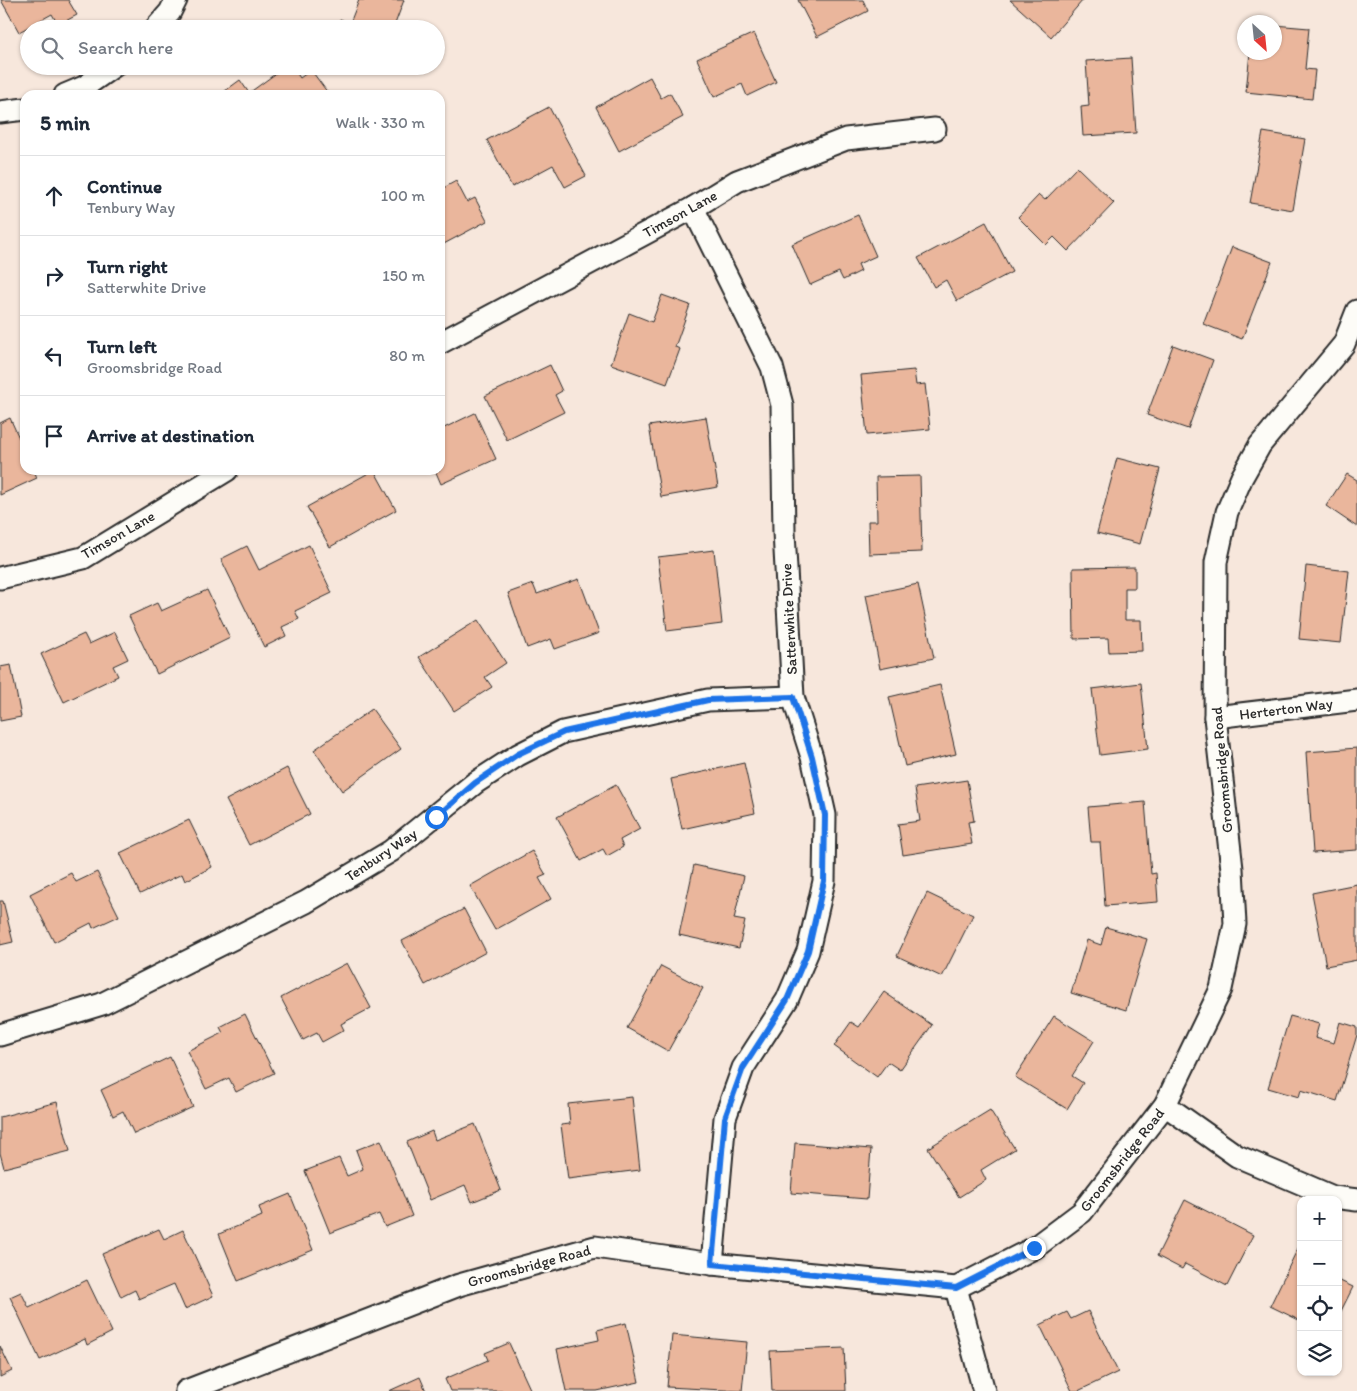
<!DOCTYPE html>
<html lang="en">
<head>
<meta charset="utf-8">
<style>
	:root { --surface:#fff; --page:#f6f6f7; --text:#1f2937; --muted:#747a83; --line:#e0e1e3 }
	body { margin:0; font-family:Itim,sans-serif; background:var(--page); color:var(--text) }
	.controls { position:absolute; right:15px; bottom:15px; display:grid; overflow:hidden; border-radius:10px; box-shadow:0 1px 4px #0004 }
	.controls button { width:45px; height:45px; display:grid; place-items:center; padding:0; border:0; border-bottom:1px solid var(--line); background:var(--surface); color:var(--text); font:25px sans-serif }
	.compass { position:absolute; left:1237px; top:15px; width:45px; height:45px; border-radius:50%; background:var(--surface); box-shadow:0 1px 4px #0004; rotate:153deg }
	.stop { position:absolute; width:15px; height:15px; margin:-11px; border:4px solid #1a73e8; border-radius:50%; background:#fff }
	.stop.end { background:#1a73e8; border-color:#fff; box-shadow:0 1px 5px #0008 }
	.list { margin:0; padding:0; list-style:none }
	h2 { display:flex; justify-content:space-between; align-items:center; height:65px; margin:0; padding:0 20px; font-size:21px }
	h2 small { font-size:16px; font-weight:400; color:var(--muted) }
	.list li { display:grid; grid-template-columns:32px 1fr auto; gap:15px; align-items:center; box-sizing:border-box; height:80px; padding:0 20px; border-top:1px solid var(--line) }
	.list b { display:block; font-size:19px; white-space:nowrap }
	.list p { margin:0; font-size:16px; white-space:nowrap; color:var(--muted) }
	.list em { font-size:16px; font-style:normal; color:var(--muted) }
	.icon { flex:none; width:28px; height:28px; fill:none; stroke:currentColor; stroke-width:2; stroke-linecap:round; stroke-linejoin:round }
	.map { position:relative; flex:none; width:1357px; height:1391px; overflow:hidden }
	.search { position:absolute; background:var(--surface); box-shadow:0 1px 4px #0004; left:20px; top:20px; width:425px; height:55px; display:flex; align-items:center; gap:12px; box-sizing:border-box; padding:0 18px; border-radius:28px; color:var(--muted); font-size:19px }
	.panel { position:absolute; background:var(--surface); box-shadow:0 1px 4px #0004; left:20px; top:90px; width:425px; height:385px; border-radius:15px }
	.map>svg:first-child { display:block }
	.building { fill:#eab69c; stroke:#2b2b2b }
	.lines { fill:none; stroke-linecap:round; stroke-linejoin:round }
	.minor-casing { stroke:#2b2b2b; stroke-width:25 }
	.minor { stroke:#fdfcf7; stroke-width:21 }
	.route { stroke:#1a73e8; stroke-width:6 }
	.labels { text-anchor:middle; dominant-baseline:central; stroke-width:5; stroke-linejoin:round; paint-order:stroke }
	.street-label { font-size:15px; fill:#2b2b2b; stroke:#fdfcf7 }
</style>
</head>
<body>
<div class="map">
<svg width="1357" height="1391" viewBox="0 0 1357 1391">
	<rect width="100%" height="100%" fill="#f7e7dc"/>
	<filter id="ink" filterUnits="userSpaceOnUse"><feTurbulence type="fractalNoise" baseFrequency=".02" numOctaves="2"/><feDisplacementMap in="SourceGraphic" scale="10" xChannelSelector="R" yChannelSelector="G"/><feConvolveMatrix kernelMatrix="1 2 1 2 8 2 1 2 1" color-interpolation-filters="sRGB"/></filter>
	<g filter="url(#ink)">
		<!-- building -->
		<g class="building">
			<path d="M 1,0 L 68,0 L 77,15 L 58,25 L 52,14 L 19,32 Z"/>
			<path d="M 359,0 L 404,0 L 395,24 L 405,29 L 336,29 L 340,19 L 350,23 Z"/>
			<path d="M 798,0 L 863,0 L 868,11 L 817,37 Z"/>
			<path d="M 1010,0 L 1083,0 L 1051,37 Z"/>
			<path d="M 1274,25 L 1309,28 L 1305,69 L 1315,70 L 1312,99 L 1246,92 L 1250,52 L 1274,52 Z"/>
			<path d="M 754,33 L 776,82 L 747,96 L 742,84 L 714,97 L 697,59 Z"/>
			<path d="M 1131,58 L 1136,133 L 1083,136 L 1081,107 L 1089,106 L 1086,61 Z"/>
			<path d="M 286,66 L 292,66 L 300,78 L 311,70 L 328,93 L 228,95 L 225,91 L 240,80 L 249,93 Z"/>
			<path d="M 650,77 L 661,98 L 670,93 L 683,117 L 619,151 L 596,107 Z"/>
			<path d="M 549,107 L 586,176 L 565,187 L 553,165 L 512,187 L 487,140 Z"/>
			<path d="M 1263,132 L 1305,139 L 1293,210 L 1250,203 Z"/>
			<path d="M 1077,167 L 1114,203 L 1068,251 L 1054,237 L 1046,245 L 1018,217 L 1039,195 L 1045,200 Z"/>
			<path d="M 456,181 L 467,202 L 475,198 L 487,221 L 440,246 L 440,190 Z"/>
			<path d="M 858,215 L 876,256 L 858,264 L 861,271 L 843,280 L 839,272 L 810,285 L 792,244 Z"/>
			<path d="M 986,222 L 1012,272 L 957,301 L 946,280 L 934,287 L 918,258 Z"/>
			<path d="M 1232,247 L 1272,262 L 1242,339 L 1203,324 Z"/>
			<path d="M 662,295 L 690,305 L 675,347 L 680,349 L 667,384 L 611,364 L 629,313 L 652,322 Z"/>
			<path d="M 1173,345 L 1213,360 L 1188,429 L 1147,415 Z"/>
			<path d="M 550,365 L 562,391 L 555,395 L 564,412 L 507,440 L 485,396 Z"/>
			<path d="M 914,370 L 916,385 L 925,384 L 930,429 L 867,435 L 861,375 Z"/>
			<path d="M 475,413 L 496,459 L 441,484 L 435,470 L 440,470 L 440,430 Z"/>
			<path d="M 706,417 L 718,487 L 661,497 L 649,426 Z"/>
			<path d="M 10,418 L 25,451 L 25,470 L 34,470 L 37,478 L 0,495 L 0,423 Z"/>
			<path d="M 1117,458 L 1160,469 L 1140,544 L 1097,533 Z"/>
			<path d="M 374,470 L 396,510 L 330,547 L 307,507 Z"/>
			<path d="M 1347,474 L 1357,480 L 1357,527 L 1326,506 Z"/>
			<path d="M 920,476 L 922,552 L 869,554 L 868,521 L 877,521 L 876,477 Z"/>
			<path d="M 309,545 L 332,593 L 295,611 L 299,619 L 282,627 L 286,636 L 264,647 L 221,559 L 247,546 L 259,570 Z"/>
			<path d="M 714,550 L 722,624 L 667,631 L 658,557 Z"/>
			<path d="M 1306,566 L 1349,571 L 1341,643 L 1299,639 Z"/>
			<path d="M 1135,567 L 1135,588 L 1125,588 L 1125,620 L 1141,620 L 1142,651 L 1109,652 L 1108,638 L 1074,639 L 1073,568 Z"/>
			<path d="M 579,579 L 599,633 L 555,649 L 551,639 L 527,648 L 508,593 L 533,584 L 537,594 Z"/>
			<path d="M 918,584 L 934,658 L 880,669 L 866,595 Z"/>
			<path d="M 207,590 L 230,638 L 157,674 L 129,616 L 157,603 L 161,611 Z"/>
			<path d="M 478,620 L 506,663 L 485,677 L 492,687 L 454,711 L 419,657 Z"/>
			<path d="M 115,632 L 128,659 L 113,666 L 118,676 L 64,702 L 41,654 L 84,634 L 89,644 Z"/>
			<path d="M 11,665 L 21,717 L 0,721 L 0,667 Z"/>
			<path d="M 1141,683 L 1148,749 L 1100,755 L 1092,689 Z"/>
			<path d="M 940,685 L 956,754 L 905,766 L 889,697 Z"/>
			<path d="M 372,709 L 401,749 L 342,791 L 314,750 Z"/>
			<path d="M 1357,748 L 1357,850 L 1313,853 L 1306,752 Z"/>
			<path d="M 744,763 L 755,813 L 682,829 L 671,779 Z"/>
			<path d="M 287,768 L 310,814 L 249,845 L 226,800 Z"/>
			<path d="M 967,780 L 974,821 L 968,822 L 972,844 L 903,855 L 898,824 L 920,821 L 915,788 Z"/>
			<path d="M 616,785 L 640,829 L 620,840 L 623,847 L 607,856 L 603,849 L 581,861 L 557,817 Z"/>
			<path d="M 1145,802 L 1151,874 L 1156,873 L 1158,902 L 1105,906 L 1100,842 L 1091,842 L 1088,807 Z"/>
			<path d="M 189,820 L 212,867 L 185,881 L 182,874 L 140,894 L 120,853 Z"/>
			<path d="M 532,851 L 546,875 L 539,878 L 551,899 L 495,930 L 470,886 Z"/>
			<path d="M 694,865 L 744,876 L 734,919 L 745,921 L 739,948 L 679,935 Z"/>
			<path d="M 97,872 L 119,916 L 93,928 L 91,923 L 54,942 L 30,894 L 71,873 L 76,882 Z"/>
			<path d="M 1357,884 L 1357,960 L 1326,966 L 1312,893 Z"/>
			<path d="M 927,893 L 973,915 L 942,977 L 897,956 Z"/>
			<path d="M 0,901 L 3,901 L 13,942 L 0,945 Z"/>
			<path d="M 464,909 L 486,952 L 425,985 L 402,941 Z"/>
			<path d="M 1106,927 L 1147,939 L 1126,1010 L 1071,993 L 1087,940 L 1101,945 Z"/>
			<path d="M 347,963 L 371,1008 L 341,1024 L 344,1030 L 322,1042 L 317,1033 L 303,1040 L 281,998 Z"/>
			<path d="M 661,966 L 703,988 L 668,1051 L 627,1028 Z"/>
			<path d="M 884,992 L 932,1025 L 900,1070 L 888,1062 L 877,1077 L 834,1046 L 851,1022 L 859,1027 Z"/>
			<path d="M 245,1014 L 274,1073 L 236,1092 L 229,1078 L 206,1089 L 187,1051 L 223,1033 L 220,1027 Z"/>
			<path d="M 1054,1016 L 1094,1041 L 1072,1076 L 1083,1083 L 1067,1109 L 1015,1077 Z"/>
			<path d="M 1290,1016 L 1319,1024 L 1315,1038 L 1334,1043 L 1340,1022 L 1357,1027 L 1357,1035 L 1337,1101 L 1301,1090 L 1299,1097 L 1268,1088 Z"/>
			<path d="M 170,1057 L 193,1107 L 134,1134 L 123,1111 L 113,1116 L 101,1090 Z"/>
			<path d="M 632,1097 L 640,1170 L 568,1179 L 561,1125 L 570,1124 L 568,1104 Z"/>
			<path d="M 57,1102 L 70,1151 L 4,1168 L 0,1153 L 0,1117 Z"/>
			<path d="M 990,1110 L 1015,1149 L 981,1170 L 986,1180 L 959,1197 L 928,1148 Z"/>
			<path d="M 475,1124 L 501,1190 L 472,1202 L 465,1185 L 430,1200 L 407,1142 L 432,1131 L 435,1140 Z"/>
			<path d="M 381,1140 L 412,1216 L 385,1227 L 379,1214 L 330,1233 L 305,1171 L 339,1158 L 347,1176 L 363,1169 L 356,1150 Z"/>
			<path d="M 795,1143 L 871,1149 L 867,1199 L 791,1193 Z"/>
			<path d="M 290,1194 L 313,1250 L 238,1281 L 219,1234 L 262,1216 L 259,1207 Z"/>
			<path d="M 1185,1200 L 1253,1235 L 1227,1286 L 1185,1264 L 1182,1269 L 1157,1256 Z"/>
			<path d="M 159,1229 L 164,1239 L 183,1230 L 213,1296 L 185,1309 L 174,1284 L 139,1299 L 135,1290 L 121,1297 L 102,1254 Z"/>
			<path d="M 1298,1248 L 1301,1249 L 1301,1321 L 1270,1306 Z"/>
			<path d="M 87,1280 L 112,1332 L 87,1345 L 85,1339 L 40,1360 L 10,1297 L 21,1292 L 29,1308 Z"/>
			<path d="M 1338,1280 L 1353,1287 L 1338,1317 Z"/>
			<path d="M 1088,1311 L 1118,1372 L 1078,1391 L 1072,1391 L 1040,1325 L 1067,1312 L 1071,1319 Z"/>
			<path d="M 626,1323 L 639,1382 L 597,1391 L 566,1391 L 557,1349 L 599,1340 L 597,1330 Z"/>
			<path d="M 672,1335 L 747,1342 L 742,1391 L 667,1387 Z"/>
			<path d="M 509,1343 L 531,1391 L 450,1391 L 445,1379 L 488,1360 L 485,1353 Z"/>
			<path d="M 0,1346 L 12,1371 L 0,1377 Z"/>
			<path d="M 844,1348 L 846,1391 L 772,1391 L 770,1351 Z"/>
			<path d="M 420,1377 L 426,1391 L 389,1391 Z"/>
		</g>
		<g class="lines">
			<defs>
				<g id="minor">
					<path d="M 155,29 L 170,12 L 176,0"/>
					<path d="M 65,95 L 84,87 L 114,66"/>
					<path d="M 0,112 L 25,109"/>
					<path d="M 693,208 L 772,367 L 782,405 L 784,532 L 793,697 L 812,757 L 825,815 L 824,881 L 808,951 L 787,1000 L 743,1068 L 725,1118 L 712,1264"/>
					<path d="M 440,343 L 693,208 L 737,181 L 846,139 L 935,129"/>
					<path d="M 0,578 L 83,558 L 227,470"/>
					<path d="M 1215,717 L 1357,700"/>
					<path d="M 0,1035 L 102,1004 L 306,902 L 391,851 L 475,783 L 518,755 L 563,732 L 708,700 L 793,697"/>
					<path d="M 1165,1105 L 1237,1156 L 1333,1197 L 1357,1200"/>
					<path d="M 956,1288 L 984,1391"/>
					<path d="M 186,1391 L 459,1285 L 595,1247 L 712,1264 L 956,1288 L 1034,1248 L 1082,1212 L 1165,1105 L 1221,989 L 1235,924 L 1232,869 L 1215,717 L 1216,562 L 1227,512 L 1242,477 L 1260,445 L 1344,344 L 1357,311"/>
				</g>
			</defs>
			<!-- minor casing -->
			<use href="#minor" class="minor-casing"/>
			<!-- minor -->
			<use href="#minor" class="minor"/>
		</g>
	</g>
	<g class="lines" filter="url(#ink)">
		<!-- route -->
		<path class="route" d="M 436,817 L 475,783 L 518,754 L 564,732 L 708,700 L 793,697 L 812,757 L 825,815 L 824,881 L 808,951 L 787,1000 L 743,1068 L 725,1118 L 712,1264 L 956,1288 L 1034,1248"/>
	</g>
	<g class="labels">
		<!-- street labels -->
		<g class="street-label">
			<text transform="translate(680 214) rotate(-29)">Timson Lane</text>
			<text transform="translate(118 535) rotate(-30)">Timson Lane</text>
			<text transform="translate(789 619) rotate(-93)">Satterwhite Drive</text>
			<text transform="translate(1286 709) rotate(-7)">Herterton Way</text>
			<text transform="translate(1222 770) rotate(-95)">Groomsbridge Road</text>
			<text transform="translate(381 855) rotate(-34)">Tenbury Way</text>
			<text transform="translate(1122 1160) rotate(-52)">Groomsbridge Road</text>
			<text transform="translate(529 1266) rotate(-15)">Groomsbridge Road</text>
		</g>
	</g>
</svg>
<div class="controls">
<button>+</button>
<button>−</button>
<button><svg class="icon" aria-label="locate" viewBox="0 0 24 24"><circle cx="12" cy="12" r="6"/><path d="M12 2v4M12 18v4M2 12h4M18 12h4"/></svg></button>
<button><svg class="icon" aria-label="layers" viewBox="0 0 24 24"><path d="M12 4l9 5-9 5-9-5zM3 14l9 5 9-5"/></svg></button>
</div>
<svg class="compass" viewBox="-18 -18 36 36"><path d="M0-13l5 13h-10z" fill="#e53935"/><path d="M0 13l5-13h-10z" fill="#747a83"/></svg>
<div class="stop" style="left:436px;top:817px"></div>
<div class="stop end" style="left:1034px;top:1248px"></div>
<div class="search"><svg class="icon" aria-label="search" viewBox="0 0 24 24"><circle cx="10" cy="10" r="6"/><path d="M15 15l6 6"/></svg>Search here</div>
<section class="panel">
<h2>5 min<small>Walk · 330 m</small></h2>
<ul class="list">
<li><svg class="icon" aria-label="ahead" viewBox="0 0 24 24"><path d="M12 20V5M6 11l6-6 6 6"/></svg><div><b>Continue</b><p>Tenbury Way</p></div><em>100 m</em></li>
<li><svg class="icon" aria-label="right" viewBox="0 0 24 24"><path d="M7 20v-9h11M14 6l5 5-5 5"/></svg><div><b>Turn right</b><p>Satterwhite Drive</p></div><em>150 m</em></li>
<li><svg class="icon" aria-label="left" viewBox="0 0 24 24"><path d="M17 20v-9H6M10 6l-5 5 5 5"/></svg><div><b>Turn left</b><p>Groomsbridge Road</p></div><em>80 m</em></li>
<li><svg class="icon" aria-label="arrive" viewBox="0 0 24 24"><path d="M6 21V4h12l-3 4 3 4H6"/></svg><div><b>Arrive at destination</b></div></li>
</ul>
</section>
</div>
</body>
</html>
